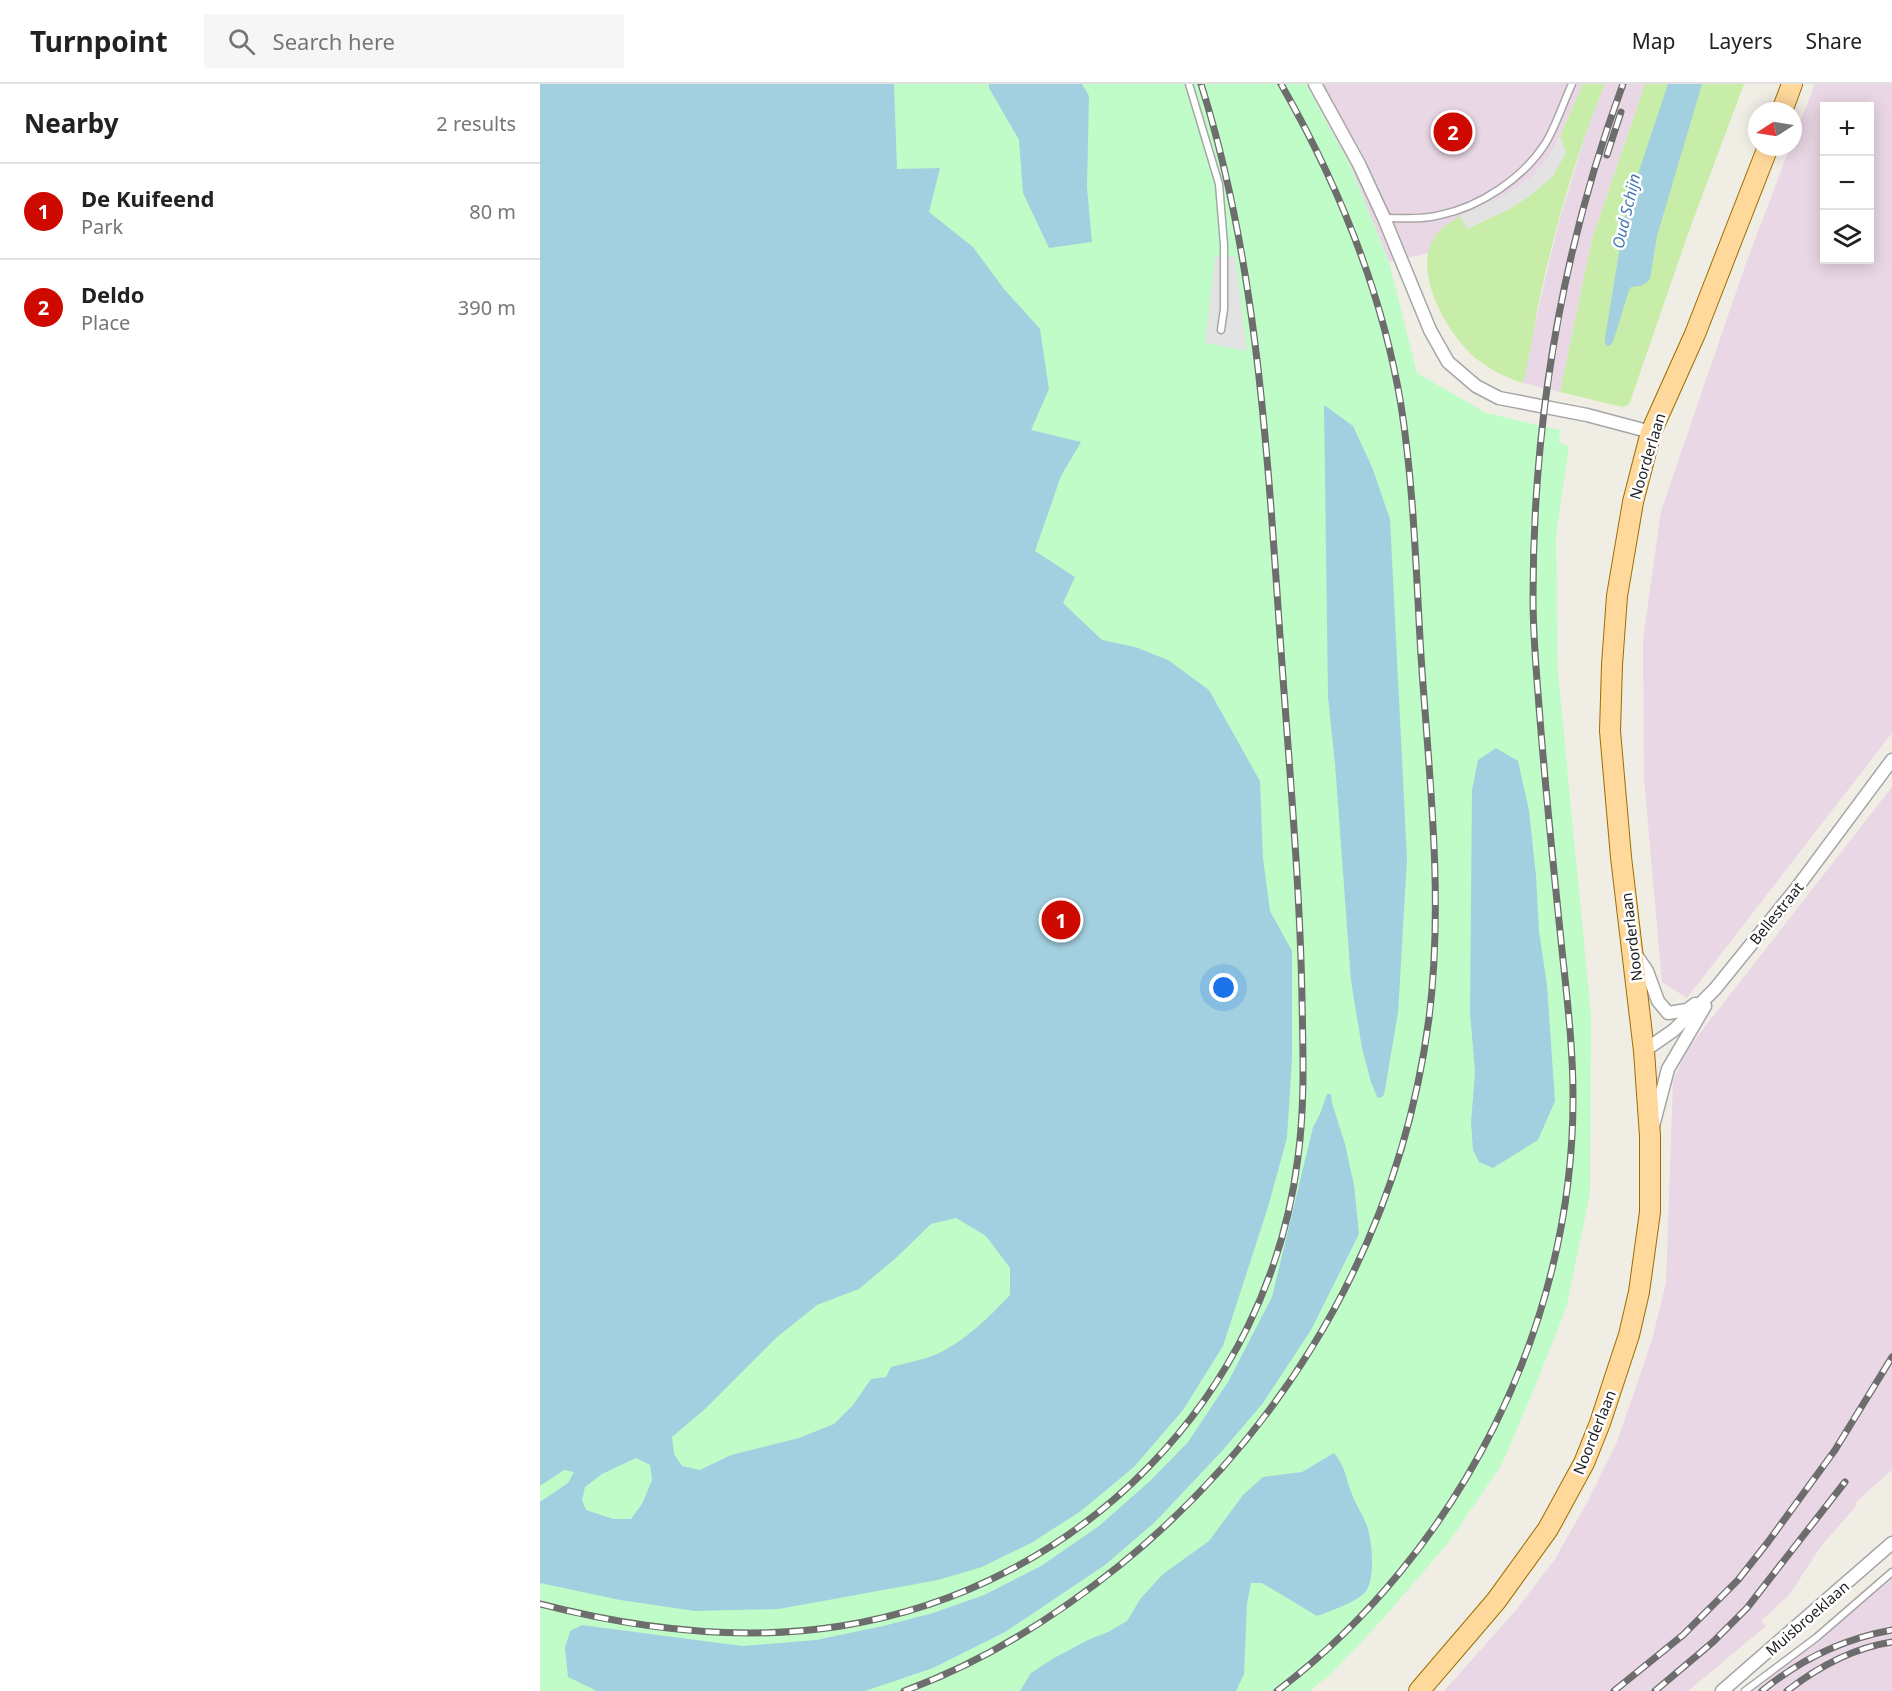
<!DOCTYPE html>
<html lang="en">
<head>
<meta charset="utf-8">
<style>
	:root { --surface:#fff; --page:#f6f6f6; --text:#222; --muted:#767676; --line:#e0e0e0; --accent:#ce0900 }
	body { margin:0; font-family:"Noto Sans",sans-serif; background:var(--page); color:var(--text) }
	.controls { position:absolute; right:18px; top:18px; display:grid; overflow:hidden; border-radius:0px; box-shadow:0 3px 15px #0003 }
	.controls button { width:54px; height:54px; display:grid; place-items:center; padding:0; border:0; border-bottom:2px solid var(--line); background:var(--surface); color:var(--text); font:30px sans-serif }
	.compass { position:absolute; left:1208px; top:18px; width:54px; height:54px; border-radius:50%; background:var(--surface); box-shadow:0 3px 15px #0003; rotate:258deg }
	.you { position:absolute; left:684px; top:904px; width:21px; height:21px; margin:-15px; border:4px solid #fff; border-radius:50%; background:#1a73e8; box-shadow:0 0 0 9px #1a73e833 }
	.badge { display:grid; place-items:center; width:39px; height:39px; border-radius:50%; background:var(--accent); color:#fff; font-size:20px; font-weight:700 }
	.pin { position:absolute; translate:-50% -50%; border:3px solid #fff; box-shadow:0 2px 6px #0006 }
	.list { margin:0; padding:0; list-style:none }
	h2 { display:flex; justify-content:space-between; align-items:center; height:78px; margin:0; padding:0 24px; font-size:26px }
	h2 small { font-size:20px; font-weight:400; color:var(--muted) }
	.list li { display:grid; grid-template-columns:39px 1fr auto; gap:18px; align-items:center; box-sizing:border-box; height:96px; padding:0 24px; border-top:2px solid var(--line) }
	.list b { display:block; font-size:22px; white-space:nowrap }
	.list p { margin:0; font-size:20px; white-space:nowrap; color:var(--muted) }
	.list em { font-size:20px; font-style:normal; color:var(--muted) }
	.icon { flex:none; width:33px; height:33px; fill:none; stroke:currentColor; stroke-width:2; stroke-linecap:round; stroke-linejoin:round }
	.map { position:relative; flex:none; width:1352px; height:1607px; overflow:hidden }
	header { display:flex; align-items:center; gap:36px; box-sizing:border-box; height:84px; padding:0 30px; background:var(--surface); border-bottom:2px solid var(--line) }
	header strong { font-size:28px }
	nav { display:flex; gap:33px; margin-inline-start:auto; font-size:21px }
	.search { width:420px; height:54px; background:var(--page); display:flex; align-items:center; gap:15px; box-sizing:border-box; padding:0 21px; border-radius:0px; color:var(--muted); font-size:22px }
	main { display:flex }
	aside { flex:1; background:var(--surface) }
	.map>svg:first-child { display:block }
	.industrial { fill:#ead7e5; fill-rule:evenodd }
	.grass { fill:#c7eda9 }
	.park { fill:#c0fcc8 }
	.parking { fill:#e3e3e3 }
	.water { fill:#a3d0e0; fill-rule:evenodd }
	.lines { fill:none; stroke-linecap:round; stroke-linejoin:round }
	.service-casing { stroke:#a6a6a6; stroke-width:9 }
	.minor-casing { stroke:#a6a6a6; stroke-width:15 }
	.primary-casing { stroke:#9a6e00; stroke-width:22 }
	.service { stroke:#fff; stroke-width:6 }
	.minor { stroke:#fff; stroke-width:12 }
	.primary { stroke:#ffd89b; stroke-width:20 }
	.rail-casing { stroke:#6d6d6d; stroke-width:7 }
	.rail { stroke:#fff; stroke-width:4.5; stroke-dasharray:14; stroke-linecap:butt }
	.labels { text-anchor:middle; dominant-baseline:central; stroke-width:5; stroke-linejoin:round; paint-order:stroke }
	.street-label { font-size:15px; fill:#1f1f1f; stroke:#fff }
	.water-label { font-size:16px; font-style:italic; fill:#4678b4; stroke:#fff }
</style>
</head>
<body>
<header>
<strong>Turnpoint</strong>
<div class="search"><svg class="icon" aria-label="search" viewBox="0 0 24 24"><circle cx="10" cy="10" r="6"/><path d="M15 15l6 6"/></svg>Search here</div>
<nav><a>Map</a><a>Layers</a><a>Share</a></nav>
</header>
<main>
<aside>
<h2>Nearby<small>2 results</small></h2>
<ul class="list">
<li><span class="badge">1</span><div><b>De Kuifeend</b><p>Park</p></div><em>80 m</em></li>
<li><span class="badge">2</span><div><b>Deldo</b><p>Place</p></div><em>390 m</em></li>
</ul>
</aside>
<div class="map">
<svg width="1352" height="1607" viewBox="0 0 1352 1607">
	<rect width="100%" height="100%" fill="#f0ede5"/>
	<!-- industrial -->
	<g class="industrial">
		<path d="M 766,0 L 1043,0 L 1020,52 L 1026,69 L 927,145 L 894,153 L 888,169 L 849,178 L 810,81 Z"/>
		<path d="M 1065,0 L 1105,0 L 1052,155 L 1020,308 L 983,299 L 998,226 L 1018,141 L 1048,42 Z"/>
		<path d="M 1275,0 L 1352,0 L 1352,649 L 1147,914 L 1122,898 L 1104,694 L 1103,555 L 1121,427 L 1205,182 L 1250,63 L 1253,63 L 1253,56 ZM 1284,22 L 1330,22 L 1330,176 L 1284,176 Z"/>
		<path d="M 1352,703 L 1352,1386 L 1316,1418 L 1317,1421 L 1282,1461 L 1249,1511 L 1221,1537 L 1226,1542 L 1148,1607 L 904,1607 L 977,1525 L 1015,1475 L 1049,1415 L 1077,1358 L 1112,1256 L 1126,1199 L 1133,997 L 1146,967 Z"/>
		<path d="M 1352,1488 L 1352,1607 L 1214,1607 L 1277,1553 Z"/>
	</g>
	<!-- grass -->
	<g class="grass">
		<path d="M 1043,0 L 1065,0 C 1035,72 1013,150 997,227 C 993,251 989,275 983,299 C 964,293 949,285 934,273 C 907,249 871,187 895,152 C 901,143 911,138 920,132 L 927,145 L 967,126 L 990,112 L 1026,69 L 1020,52 Z"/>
		<path d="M 1105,0 L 1204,0 L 1149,147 L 1090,318 L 1088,321 L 1082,323 L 1020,308 L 1052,155 Z"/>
	</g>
	<!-- park -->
	<path class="park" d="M 0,0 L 766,0 L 810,81 L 849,178 L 877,289 L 946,329 L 1020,346 L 1019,359 L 1029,362 L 1016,451 L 1018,589 L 1051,931 L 1050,1110 L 1026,1224 L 996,1300 L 962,1380 L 909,1458 L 842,1536 L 790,1591 L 769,1607 L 0,1607 Z"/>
	<!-- parking -->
	<g class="parking">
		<path d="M 1020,52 L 1026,69 L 1013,92 L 990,112 L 967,126 L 927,145 L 920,132 L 962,113 L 989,95 L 1007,75 Z"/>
		<path d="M 695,172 L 707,267 L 665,259 L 675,173 Z"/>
	</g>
	<!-- water -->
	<g class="water">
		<path d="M 0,0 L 354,0 L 357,85 L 400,84 L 389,128 L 433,163 L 464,205 L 500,245 L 509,305 L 491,346 L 541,358 L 521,392 L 495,467 L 535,493 L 523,519 L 562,556 L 595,563 L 628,576 L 669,606 L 720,697 L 723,774 L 730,827 L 752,867 L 752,974 L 747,1054 L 728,1123 L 683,1262 L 643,1326 L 594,1383 L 541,1427 L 491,1459 L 442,1483 L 398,1496 L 239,1525 L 155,1527 L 80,1516 L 0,1499 L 0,1418 L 28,1399 L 34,1388 L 24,1386 L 0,1402 ZM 416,1134 L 446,1152 L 470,1184 L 470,1211 C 449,1233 425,1257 397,1270 C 383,1276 366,1279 351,1283 L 346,1293 L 331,1295 L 313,1321 L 294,1340 L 259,1354 L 191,1371 L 160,1386 L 142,1382 L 134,1370 L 132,1353 L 165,1325 L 236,1254 L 277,1221 L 319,1205 L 357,1173 L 391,1140 ZM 96,1374 L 110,1381 L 112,1396 L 102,1420 L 91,1435 L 73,1435 L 46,1426 L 42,1416 L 45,1403 L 62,1390 Z"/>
		<path d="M 449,0 L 542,0 L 549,12 L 547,103 L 552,158 L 509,164 L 483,109 L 479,56 L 449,4 Z"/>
		<path d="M 1128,0 L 1162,0 L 1117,152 L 1110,195 C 1105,202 1100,202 1091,203 L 1089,206 L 1074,255 L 1071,261 L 1067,262 L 1065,259 L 1065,254 L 1086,126 Z"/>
		<path d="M 784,321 L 813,342 L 832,383 L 850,435 L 867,775 L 858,929 L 844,1011 L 840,1014 L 837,1013 L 831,998 L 822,964 L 811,897 L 795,680 L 788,613 Z"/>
		<path d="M 956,664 L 978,677 L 989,726 L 996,792 L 999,847 L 1007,901 L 1015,1017 L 998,1056 L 953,1084 L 939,1078 L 933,1066 L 931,1038 L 935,989 L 930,928 L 932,706 L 938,676 Z"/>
		<path d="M 787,1010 L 791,1010 L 792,1019 L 805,1060 L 814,1101 L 819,1150 L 771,1246 L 723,1319 L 683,1366 L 615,1438 L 565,1481 L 465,1548 L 393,1584 L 325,1607 L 57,1607 L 28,1593 L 25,1564 L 30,1547 L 42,1541 L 202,1562 L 276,1556 L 343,1542 L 393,1529 L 444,1511 L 501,1482 L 559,1442 L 610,1397 L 648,1358 L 688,1298 L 732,1213 L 773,1043 L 780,1030 Z"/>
		<path d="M 794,1369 C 807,1386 805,1393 812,1410 C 815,1420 822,1429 826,1439 C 832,1454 836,1493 826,1507 C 818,1518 790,1527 777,1532 L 722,1499 L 711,1499 L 707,1520 L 704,1590 L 696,1607 L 480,1607 L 491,1589 L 514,1574 L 548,1556 L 568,1548 L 587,1537 L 601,1514 L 623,1490 L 669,1457 L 703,1411 L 723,1393 L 762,1388 Z"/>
	</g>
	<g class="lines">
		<defs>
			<g id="service">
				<path d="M 649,0 L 679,100 L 684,161 L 684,225 L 681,246"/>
				<path d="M 845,134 C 863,134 882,136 900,131 C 940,123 983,94 1005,60 C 1016,42 1023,19 1032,0"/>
				<path d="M 1205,1607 L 1277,1553 L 1352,1488"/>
			</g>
			<g id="minor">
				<path d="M 775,0 L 819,80 L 844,134 L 890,246 L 908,278 L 936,302 L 959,314 L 1047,331 L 1111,348"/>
				<path d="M 1094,868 L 1107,887 L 1118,917 L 1128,929 L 1147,926 L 1155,920"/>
				<path d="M 1104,967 L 1134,946 L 1175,905 L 1256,805 L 1352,676"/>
				<path d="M 1113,1042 L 1128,985 L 1165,922"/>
				<path d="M 1182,1607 L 1352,1459"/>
			</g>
			<g id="primary">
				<path d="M 1242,27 L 1252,0"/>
				<path d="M 879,1607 L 956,1517 L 1008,1445 L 1044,1379 L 1060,1339 L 1089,1251 L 1099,1208 L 1110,1128 L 1110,1052 L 1104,967 L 1081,773 L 1070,647 L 1072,581 L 1077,512 L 1093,418 L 1111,348 L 1155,250 L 1228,63"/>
			</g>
		</defs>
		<!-- service casing -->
		<use href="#service" class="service-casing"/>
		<!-- minor casing -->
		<use href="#minor" class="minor-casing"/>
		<!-- primary casing -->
		<use href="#primary" class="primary-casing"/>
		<!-- service -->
		<use href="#service" class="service"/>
		<!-- minor -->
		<use href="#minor" class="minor"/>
		<!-- primary -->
		<use href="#primary" class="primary"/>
		<defs>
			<g id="rail">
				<path d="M 1067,71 L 1081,28"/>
				<path d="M 0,1520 C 97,1545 201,1558 301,1542 C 540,1504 729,1313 758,1073 C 765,1021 763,968 762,915 C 760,804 750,692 742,580 C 728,386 720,187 661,0"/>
				<path d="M 364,1607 C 422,1586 478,1555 528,1520 C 725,1383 858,1173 889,934 C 904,814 889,692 881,572 C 876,488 874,404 861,321 C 842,207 798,100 741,0"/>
				<path d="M 737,1607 C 919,1469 1034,1241 1033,1012 C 1033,963 1027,914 1022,866 C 1014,789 1006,712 1000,635 C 997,595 993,555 993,514 C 993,339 1022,164 1083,0"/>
				<path d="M 1074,1607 L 1143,1551 L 1198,1496 L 1228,1458 L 1295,1366 L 1352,1273"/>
				<path d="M 1115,1607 L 1173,1558 L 1207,1524 L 1305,1398"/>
				<path d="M 1222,1607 C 1261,1575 1303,1555 1352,1546"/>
				<path d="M 1247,1607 C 1278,1583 1313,1564 1352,1558"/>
			</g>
		</defs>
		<!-- rail casing -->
		<use href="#rail" class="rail-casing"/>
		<!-- rail -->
		<use href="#rail" class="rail"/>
	</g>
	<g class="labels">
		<!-- street labels -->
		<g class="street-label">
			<text transform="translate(1107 372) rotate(-73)">Noorderlaan</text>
			<text transform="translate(1236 829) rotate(-51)">Bellestraat</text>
			<text transform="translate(1091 853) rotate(-97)">Noorderlaan</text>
			<text transform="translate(1054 1348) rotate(-68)">Noorderlaan</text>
			<text transform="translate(1267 1534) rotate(-41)">Muisbroeklaan</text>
		</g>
		<!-- water labels -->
		<g class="water-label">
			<text transform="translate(1086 127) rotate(-77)">Oud Schijn</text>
		</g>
	</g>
</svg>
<div class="controls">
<button>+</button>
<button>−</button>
<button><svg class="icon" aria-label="layers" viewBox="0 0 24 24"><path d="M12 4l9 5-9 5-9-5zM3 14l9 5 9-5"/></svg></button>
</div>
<svg class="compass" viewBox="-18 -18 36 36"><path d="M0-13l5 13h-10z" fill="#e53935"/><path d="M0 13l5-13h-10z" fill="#767676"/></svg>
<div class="you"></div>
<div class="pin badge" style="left:521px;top:836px">1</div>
<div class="pin badge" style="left:913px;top:48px">2</div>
</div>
</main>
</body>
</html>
